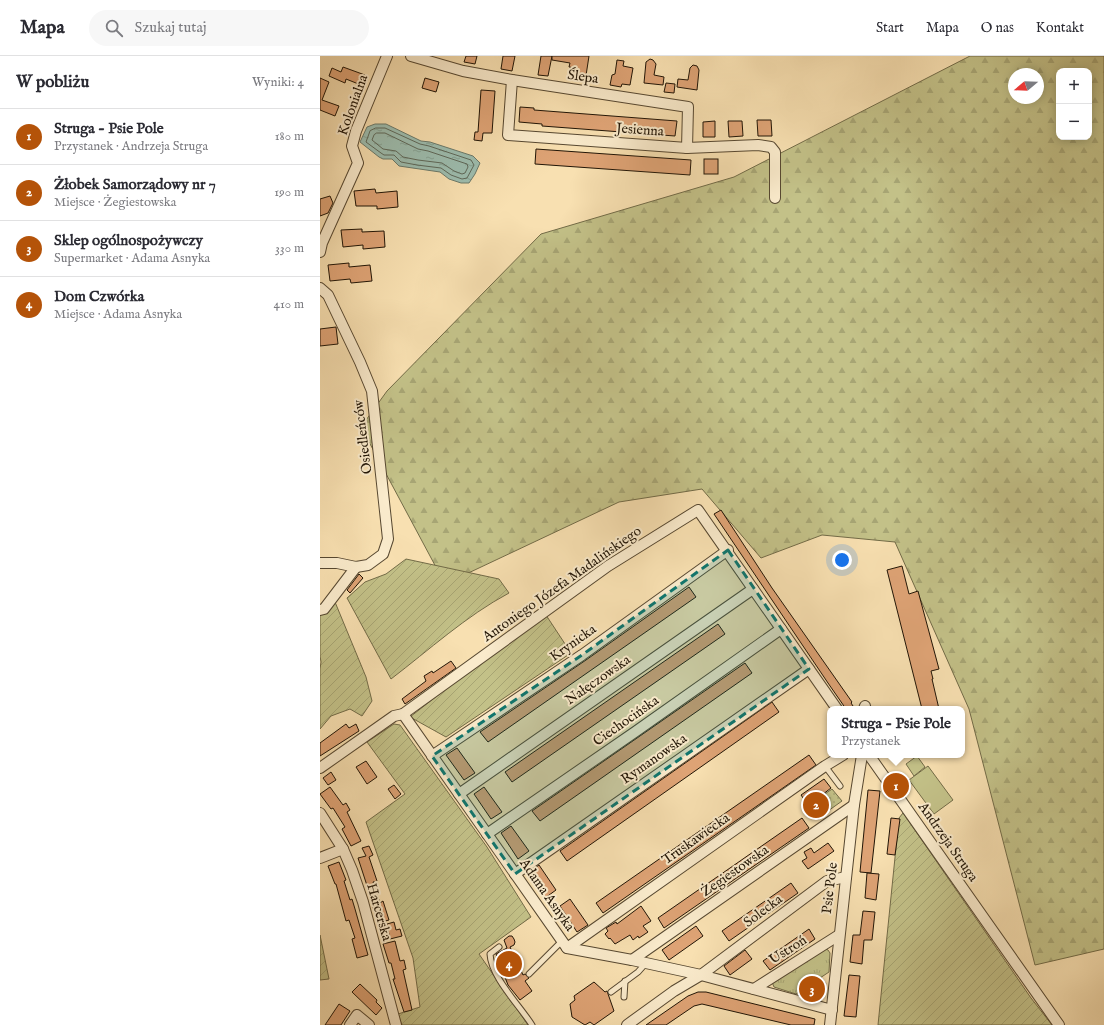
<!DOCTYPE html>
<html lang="pl">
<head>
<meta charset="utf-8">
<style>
	:root { --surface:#fff; --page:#f7f7f7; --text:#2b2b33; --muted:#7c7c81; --line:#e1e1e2; --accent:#b45309 }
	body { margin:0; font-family:"IM FELL English",serif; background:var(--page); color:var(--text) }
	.controls { position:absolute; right:12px; top:12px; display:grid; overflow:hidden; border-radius:8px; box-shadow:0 2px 10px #0003 }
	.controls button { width:36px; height:36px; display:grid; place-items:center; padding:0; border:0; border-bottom:1px solid var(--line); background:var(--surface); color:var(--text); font:20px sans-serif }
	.compass { position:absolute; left:688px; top:12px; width:36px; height:36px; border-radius:50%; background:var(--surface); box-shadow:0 2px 10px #0003; rotate:251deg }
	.you { position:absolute; left:522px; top:504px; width:14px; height:14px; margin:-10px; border:3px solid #fff; border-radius:50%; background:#1a73e8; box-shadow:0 0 0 6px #1a73e833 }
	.badge { display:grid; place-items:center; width:26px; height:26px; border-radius:50%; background:var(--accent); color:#fff; font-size:13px; font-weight:700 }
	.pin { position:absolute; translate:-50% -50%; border:2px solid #fff; box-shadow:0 1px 4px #0006 }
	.popup { position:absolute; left:507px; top:650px; width:138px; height:52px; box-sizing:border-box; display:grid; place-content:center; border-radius:8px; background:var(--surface); filter:drop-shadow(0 1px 3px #0005); font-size:13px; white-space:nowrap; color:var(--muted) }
	.popup b { font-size:15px; color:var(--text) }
	.popup::after { content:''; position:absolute; left:50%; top:100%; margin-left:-8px; border:8px solid transparent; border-top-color:var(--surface) }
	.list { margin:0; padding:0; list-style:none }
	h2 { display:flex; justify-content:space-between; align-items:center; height:52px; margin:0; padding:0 16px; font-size:17px }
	h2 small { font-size:13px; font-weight:400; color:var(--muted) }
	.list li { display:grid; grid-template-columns:26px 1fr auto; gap:12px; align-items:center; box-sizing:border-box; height:56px; padding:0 16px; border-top:1px solid var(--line) }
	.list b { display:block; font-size:15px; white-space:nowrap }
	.list p { margin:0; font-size:13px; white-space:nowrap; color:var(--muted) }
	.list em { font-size:13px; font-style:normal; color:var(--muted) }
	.icon { flex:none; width:22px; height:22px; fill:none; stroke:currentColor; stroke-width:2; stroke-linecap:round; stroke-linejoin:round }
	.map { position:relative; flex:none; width:784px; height:969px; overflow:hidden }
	header { display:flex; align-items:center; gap:24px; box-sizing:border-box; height:56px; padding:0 20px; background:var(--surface); border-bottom:1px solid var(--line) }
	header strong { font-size:19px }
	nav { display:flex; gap:22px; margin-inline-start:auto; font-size:14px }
	.search { width:280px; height:36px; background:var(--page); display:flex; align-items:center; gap:10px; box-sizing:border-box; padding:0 14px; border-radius:22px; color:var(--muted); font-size:15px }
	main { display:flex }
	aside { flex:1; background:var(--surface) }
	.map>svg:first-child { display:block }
	.grass { fill:url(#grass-tufts); stroke:#726b47 }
	.forest { fill:url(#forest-firs); stroke:#726b47; fill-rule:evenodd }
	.park { fill:url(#park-dots); stroke:#726b47 }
	.garden { fill:url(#garden-furrows); stroke:#726b47 }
	.pitch { fill:#c3c188; stroke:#726b47 }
	.water { fill:url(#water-ripples); stroke:#6b7a6b }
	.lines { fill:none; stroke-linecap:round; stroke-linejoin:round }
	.shore { stroke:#5f695a; stroke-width:1 }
	.building { fill:#dea375; stroke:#211506 }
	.service-casing { stroke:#574831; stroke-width:7 }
	.minor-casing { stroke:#574831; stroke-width:12 }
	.service { stroke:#faebcc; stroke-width:5 }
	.minor { stroke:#faebcc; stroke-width:10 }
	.marked { fill:#0f766e; fill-opacity:0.2; stroke:#0f766e; stroke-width:3; stroke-dasharray:8 5; stroke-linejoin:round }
	.labels { text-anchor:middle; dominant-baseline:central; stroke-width:4; stroke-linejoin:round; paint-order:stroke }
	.street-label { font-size:14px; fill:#211506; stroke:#faebcc }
</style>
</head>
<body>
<header>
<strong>Mapa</strong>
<div class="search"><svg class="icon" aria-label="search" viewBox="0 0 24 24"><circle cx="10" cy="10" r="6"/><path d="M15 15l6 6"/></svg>Szukaj tutaj</div>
<nav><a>Start</a><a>Mapa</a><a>O nas</a><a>Kontakt</a></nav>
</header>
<main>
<aside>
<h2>W pobliżu<small>Wyniki: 4</small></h2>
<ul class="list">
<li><span class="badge">1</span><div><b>Struga - Psie Pole</b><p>Przystanek · Andrzeja Struga</p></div><em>180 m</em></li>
<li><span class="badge">2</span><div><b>Żłobek Samorządowy nr 7</b><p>Miejsce · Żegiestowska</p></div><em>190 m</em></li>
<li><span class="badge">3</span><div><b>Sklep ogólnospożywczy</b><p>Supermarket · Adama Asnyka</p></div><em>330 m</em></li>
<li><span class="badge">4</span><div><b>Dom Czwórka</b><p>Miejsce · Adama Asnyka</p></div><em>410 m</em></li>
</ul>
</aside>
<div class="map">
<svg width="784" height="969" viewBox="0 0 784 969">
	<defs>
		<pattern id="grass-tufts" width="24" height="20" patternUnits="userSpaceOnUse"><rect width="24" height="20" fill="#c3c188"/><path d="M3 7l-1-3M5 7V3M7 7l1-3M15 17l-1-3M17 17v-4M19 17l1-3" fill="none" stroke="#a7a574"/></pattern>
		<pattern id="forest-firs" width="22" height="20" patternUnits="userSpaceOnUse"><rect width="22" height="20" fill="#c3c188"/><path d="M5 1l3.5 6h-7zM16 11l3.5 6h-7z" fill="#a7a574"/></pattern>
		<pattern id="park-dots" width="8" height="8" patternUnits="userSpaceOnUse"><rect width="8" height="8" fill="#c3c188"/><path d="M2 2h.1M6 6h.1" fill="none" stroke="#a7a574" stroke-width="1.8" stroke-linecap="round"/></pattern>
		<pattern id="garden-furrows" width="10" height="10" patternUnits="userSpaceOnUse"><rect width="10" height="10" fill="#c3c188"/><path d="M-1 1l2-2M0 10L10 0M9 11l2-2" fill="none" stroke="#a7a574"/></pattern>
		<pattern id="water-ripples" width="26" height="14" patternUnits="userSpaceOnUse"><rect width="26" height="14" fill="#9dbdaf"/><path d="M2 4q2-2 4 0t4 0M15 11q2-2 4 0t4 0" fill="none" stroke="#87a295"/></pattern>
	</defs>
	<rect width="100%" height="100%" fill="#f8e0b1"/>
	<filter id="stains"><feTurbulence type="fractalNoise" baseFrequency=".005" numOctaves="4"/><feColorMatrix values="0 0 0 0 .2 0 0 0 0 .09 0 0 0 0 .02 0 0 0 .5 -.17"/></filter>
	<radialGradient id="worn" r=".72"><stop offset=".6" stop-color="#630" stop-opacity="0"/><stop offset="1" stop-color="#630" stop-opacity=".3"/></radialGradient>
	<!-- grass -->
	<path class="grass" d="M 504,892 L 508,894 L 510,897 L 509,916 L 476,938 L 454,931 L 452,926 Z"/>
	<!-- forest -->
	<path class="forest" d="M 650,0 L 784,0 L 784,893 L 715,909 L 649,653 L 575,486 L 502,479 L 441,502 L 382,433 L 299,446 L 125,528 L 41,371 L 67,335 L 221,178 L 414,121 ZM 739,15 L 769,15 L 769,81 L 739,81 ZM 694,18 L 718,18 L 718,42 L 694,42 Z"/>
	<!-- park -->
	<path class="park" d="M 512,733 L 522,745 L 508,755 L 499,742 Z"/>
	<!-- garden -->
	<g class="garden">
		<path d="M 86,503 L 179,523 L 189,537 C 146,560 109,594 71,623 L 27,542 L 45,526 L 66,518 Z"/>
		<path d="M 15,546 L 46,621 L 52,645 L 42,660 L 30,653 L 11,660 L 0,673 L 0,613 L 1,606 L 0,600 L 0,559 Z"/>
		<path d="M 224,556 L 251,597 L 126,681 L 90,661 Z"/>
		<path d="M 74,668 L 80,669 L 167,791 L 211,861 L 159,898 L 208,969 L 82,969 L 78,958 L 100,951 L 93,902 L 46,766 L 85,738 L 47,686 Z"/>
		<path d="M 583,757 L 711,942 L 732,969 L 558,969 L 579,762 Z"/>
		<path d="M 0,879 L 9,923 L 0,924 Z"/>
	</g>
	<!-- pitch -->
	<g class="pitch">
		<path d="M 597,700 L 605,711 L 594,720 L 586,708 Z"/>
		<path d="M 608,710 L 633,744 L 614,758 L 589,724 Z"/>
	</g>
	<!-- water -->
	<path class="water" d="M 55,68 L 66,68 L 101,85 L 110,86 L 153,100 L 160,107 L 155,118 L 149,127 L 141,127 L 129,123 L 120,116 L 79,110 L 72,103 L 63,103 L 59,101 L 40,86 L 47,71 Z"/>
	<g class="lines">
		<!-- shore -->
		<g class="shore">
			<path d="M 56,72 L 65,72 L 100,88 L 109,90 L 151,104 L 154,109 L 147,122 L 142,123 L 131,119 L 121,112 L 97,109 L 81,106 L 74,99 L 64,99 L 61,97 L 46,86 L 50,75 Z"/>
			<path d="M 57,77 L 65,77 L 98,93 L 108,95 L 147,108 L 148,111 L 145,117 L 142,118 L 134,115 L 122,107 L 98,104 L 83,101 L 76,95 L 63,93 L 52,84 L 54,79 Z"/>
		</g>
	</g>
	<!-- building -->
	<g class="building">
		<path d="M 146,0 L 157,0 L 155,8 L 144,6 Z"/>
		<path d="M 183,0 L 195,0 L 192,15 L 181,13 Z"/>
		<path d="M 221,0 L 232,0 L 228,20 L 218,19 Z"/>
		<path d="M 232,0 L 269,0 L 265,26 L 254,24 L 256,12 L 249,11 L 250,7 L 232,4 Z"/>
		<path d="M 330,3 L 333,4 L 336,8 L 334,19 L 344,21 L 343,29 L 324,27 L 326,6 Z"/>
		<path d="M 297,4 L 304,5 L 303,10 L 313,12 L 310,29 L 302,28 L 301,31 L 290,29 L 292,19 L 295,18 Z"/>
		<path d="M 373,9 L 377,10 L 379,14 L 377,34 L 357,31 L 358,23 L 368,24 L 370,12 Z"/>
		<path d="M 23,11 L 45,19 L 41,29 L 26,23 L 25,27 L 9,20 L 12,12 L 21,16 Z"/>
		<path d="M 0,22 L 9,26 L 2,44 L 19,50 L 15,60 L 0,54 Z"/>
		<path d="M 105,22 L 119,26 L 116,36 L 102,32 Z"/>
		<path d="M 346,27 L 355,28 L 354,37 L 344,36 Z"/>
		<path d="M 161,34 L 175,35 L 172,77 L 163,77 L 162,85 L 154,84 L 155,76 L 158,76 Z"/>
		<path d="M 200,51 L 214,52 L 214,54 L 357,65 L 355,80 L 222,70 L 222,68 L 199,66 Z"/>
		<path d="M 437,64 L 451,64 L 452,80 L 438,80 Z"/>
		<path d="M 395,65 L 395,81 L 383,81 L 383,66 Z"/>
		<path d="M 408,65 L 422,65 L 423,80 L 409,81 Z"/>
		<path d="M 216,93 L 371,104 L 370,119 L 215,108 Z"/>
		<rect x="384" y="103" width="14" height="15"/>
		<path d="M 55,133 L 56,137 L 77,135 L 78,151 L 57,153 L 57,150 L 36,150 L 34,135 Z"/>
		<path d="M 10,140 L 13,147 L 8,157 L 0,160 L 0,143 Z"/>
		<path d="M 42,173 L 42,176 L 64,175 L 65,191 L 43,193 L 43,189 L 23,191 L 21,174 Z"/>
		<path d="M 29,207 L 29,211 L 50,209 L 52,225 L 31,227 L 30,223 L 10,225 L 8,209 Z"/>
		<path d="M 16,271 L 18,288 L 0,290 L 0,273 Z"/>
		<path d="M 401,454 L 452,532 L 532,646 L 531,647 L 533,650 L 530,653 L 526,653 L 508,627 L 394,458 Z"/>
		<path d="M 582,510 L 589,538 L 598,535 L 619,613 L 611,615 L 613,623 L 612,623 L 619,653 L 602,653 L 567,514 Z"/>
		<path d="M 39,518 L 43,522 L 30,537 L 27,534 Z"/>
		<path d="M 369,531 L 376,541 L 168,686 L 160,676 L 266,604 Z"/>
		<path d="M 398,568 L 405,578 L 192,726 L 185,716 Z"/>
		<path d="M 131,605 L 136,612 L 85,648 L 82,643 L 106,625 L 104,620 L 112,615 L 113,617 Z"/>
		<path d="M 425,607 L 432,617 L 220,765 L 212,755 Z"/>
		<path d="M 452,646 L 459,656 L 247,805 L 240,795 Z"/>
		<path d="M 26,668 L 29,672 L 36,668 L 39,675 L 0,700 L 0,687 Z"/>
		<path d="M 137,692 L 155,717 L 144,724 L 126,699 Z"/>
		<path d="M 489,699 L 496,709 L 283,857 L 276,847 Z"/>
		<path d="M 46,705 L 57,721 L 47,728 L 36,711 Z"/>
		<path d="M 11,716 L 16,724 L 8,729 L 3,722 Z"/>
		<path d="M 504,723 L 511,732 L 498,742 L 508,756 L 498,763 L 481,739 Z"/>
		<path d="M 74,729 L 81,738 L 75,743 L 68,733 Z"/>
		<path d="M 10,731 L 23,749 L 26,747 L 30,754 L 27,756 L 41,785 L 31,790 L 22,773 L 25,771 L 13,752 L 11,753 L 0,738 Z"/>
		<path d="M 164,731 L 182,756 L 171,763 L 154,738 Z"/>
		<path d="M 548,734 L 560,735 L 551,817 L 540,816 Z"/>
		<path d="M 482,762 L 489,772 L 344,872 L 338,862 Z"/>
		<path d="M 571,762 L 580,763 L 575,799 L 567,798 Z"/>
		<path d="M 191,770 L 209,795 L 198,803 L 181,777 Z"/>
		<path d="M 508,787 L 514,795 L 488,813 L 482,805 L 487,802 L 484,796 L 491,792 L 494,797 Z"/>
		<path d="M 49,790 L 53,799 L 49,801 L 57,825 L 53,826 L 60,847 L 63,845 L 69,864 L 58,867 L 52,849 L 53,848 L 38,802 L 46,800 L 42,792 Z"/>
		<path d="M 19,806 L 26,824 L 24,825 L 30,844 L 32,843 L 35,853 L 48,899 L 37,902 L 32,883 L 35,882 L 29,864 L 26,865 L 16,828 L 15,828 L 8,810 Z"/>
		<path d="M 219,809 L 236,834 L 225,842 L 208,817 Z"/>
		<path d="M 547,817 L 559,818 L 556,844 L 545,842 Z"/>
		<path d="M 471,827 L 478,837 L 409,885 L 402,875 Z"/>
		<path d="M 250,843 L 268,869 L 257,876 L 240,850 Z"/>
		<path d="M 321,850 L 331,865 L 323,870 L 328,876 L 319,882 L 318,880 L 313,884 L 310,879 L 295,888 L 290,882 L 289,883 L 285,878 L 288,875 L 286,872 L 296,866 L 297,868 Z"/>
		<path d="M 543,855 L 555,856 L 552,884 L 544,884 L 542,908 L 530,906 L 533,879 L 540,879 Z"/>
		<path d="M 74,866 L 76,874 L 80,873 L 82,880 L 70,883 L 67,868 Z"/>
		<path d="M 376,870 L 383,880 L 349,904 L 342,894 Z"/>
		<path d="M 489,873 L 495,883 L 450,914 L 443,905 Z"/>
		<path d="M 189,880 L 192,880 L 194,883 L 195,886 L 194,889 L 190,891 L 203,919 L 205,918 L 209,922 L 205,925 L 212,935 L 200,944 L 188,929 L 176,898 L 187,892 L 184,884 Z"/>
		<path d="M 75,885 L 80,905 L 84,904 L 86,913 L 83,914 L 92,954 L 84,956 L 73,923 L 75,923 L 71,907 L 69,907 L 63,888 Z"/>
		<path d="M 425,894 L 432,903 L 410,919 L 404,910 Z"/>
		<path d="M 529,919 L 540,920 L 536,961 L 524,960 Z"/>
		<path d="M 501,922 L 506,928 L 488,941 L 478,938 Z"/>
		<path d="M 274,926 L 285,936 L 287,935 L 294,955 L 274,969 L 270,966 L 265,969 L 252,961 L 250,948 L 255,944 L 254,940 Z"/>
		<path d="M 40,928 L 57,944 L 56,946 L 62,952 L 56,959 L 32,936 Z"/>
		<path d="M 378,936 L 386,936 L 495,963 L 494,969 L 471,969 L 382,948 L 374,950 L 346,969 L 326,969 L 368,940 Z"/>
		<path d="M 19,948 L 30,955 L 21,969 L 5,969 Z"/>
	</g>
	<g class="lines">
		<defs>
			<g id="service">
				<path d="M 505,710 L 520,730"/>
				<path d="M 179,891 L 170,898 C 171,921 200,950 212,969"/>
				<path d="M 209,918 L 242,885"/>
				<path d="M 291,936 L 318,916 L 326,907"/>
				<path d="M 304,941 L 305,925"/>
			</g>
			<g id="minor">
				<path d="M 91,0 L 143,15 L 192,24 L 368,51 L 367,92"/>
				<path d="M 192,24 L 188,79 L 367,92 L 438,89 L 451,91 L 455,96 L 455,142"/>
				<path d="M 0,196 L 2,187 L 38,107 L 32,90 L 36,75 L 67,0"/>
				<path d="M 0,232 L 8,239 L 40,306 L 52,335 L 68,483 L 63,498 L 48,509 L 36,511 L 17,507 L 0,507"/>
				<path d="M 0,554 L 4,553 L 36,511"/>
				<path d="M 544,653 L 545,650"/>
				<path d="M 83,658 L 247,892 L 312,904 L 381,919 L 512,954"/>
				<path d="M 549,699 L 739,969"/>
				<path d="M 112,700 L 262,599 L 408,494"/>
				<path d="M 0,712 L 74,660 L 83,658 L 288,510 L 378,454 L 517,653"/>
				<path d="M 139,738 L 433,533"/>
				<path d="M 0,757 L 23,793 L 32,814 L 43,846 L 76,969"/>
				<path d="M 167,778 L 315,676 L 461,573"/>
				<path d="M 0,802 L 23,793"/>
				<path d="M 195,818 L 489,613"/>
				<path d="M 247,892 L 505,710 L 523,699"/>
				<path d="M 312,904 L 534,749"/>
				<path d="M 434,933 L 519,879"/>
				<path d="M 30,969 L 37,959 L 49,969"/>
				<path d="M 307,969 L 354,935 L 381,919 L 507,825 L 526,821"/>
				<path d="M 510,969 L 534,749 L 542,699"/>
			</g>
		</defs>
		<!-- service casing -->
		<use href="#service" class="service-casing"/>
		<!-- minor casing -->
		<use href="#minor" class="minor-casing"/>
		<!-- service -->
		<use href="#service" class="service"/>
		<!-- minor -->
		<use href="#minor" class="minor"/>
	</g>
	<!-- marked area -->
	<path class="marked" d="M 408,494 L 489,613 L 195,818 L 112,700 L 262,599 Z"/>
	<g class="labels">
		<!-- street labels -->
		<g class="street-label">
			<text transform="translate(263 21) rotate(8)">Ślepa</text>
			<text transform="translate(33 49) rotate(-70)">Kolonialna</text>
			<text transform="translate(320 74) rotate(4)">Jesienna</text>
			<text transform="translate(43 381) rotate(-97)">Osiedleńców</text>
			<text transform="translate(242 528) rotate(-35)">Antoniego Józefa Madalińskiego</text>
			<text transform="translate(253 587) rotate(-35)">Krynicka</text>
			<text transform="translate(278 624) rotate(-35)">Nałęczowska</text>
			<text transform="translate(306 665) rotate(-35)">Ciechocińska</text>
			<text transform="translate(334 703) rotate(-35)">Rymanowska</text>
			<text transform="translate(376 783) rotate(-35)">Truskawiecka</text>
			<text transform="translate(628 786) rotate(55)">Andrzeja Struga</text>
			<text transform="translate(415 815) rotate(-35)">Żegiestowska</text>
			<text transform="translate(510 832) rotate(-83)">Psie Pole</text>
			<text transform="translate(227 839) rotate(55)">Adama Asnyka</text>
			<text transform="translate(443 855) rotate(-37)">Solecka</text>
			<text transform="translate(59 856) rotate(74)">Harcerska</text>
			<text transform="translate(468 894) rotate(-33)">Ustroń</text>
		</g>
	</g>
	<rect width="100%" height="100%" filter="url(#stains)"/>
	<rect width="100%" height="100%" fill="url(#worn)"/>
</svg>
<div class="controls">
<button>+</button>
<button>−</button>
</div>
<svg class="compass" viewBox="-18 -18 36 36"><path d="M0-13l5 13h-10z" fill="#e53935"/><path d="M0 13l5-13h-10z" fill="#7c7c81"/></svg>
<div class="you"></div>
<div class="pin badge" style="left:576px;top:730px">1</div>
<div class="popup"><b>Struga - Psie Pole</b>Przystanek</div>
<div class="pin badge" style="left:496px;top:749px">2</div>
<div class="pin badge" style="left:492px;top:933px">3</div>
<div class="pin badge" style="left:189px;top:908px">4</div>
</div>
</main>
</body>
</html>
